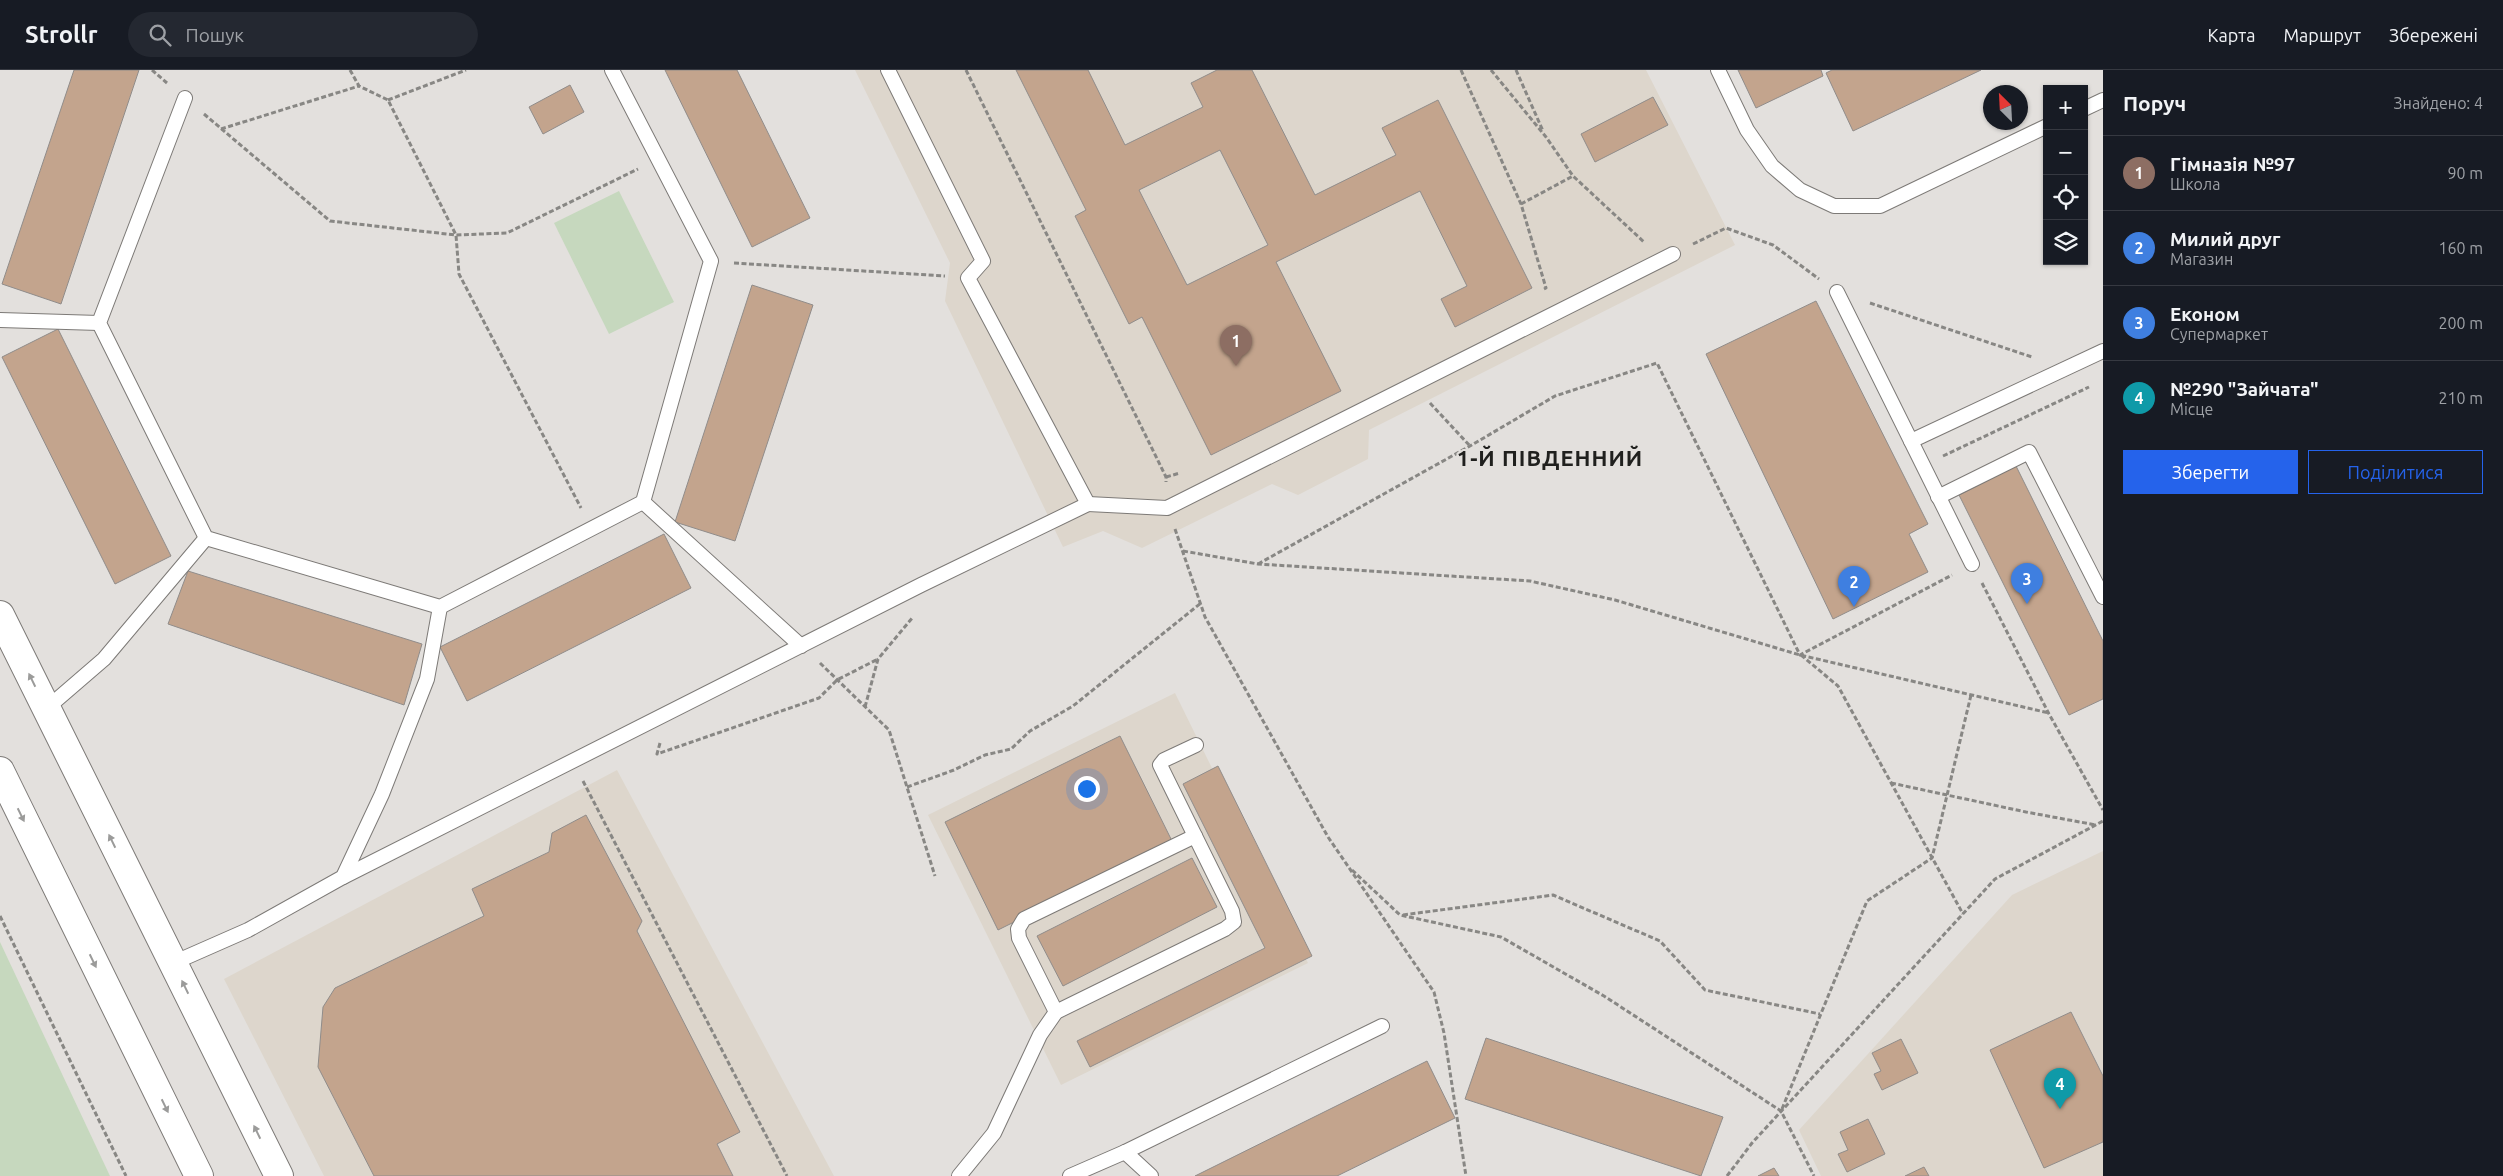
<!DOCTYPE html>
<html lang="uk">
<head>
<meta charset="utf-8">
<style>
	:root { --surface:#171b24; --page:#242831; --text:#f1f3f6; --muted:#9ea1a6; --line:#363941; --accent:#2563eb }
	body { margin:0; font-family:Ubuntu,sans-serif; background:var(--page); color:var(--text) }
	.controls { position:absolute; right:15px; top:15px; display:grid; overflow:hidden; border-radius:0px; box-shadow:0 1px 4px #0004 }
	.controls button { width:45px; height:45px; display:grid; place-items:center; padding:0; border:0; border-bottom:1px solid var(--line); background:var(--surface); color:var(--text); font:25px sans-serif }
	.compass { position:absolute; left:1983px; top:15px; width:45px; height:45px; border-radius:50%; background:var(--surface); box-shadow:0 1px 4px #0004; rotate:336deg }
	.you { position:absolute; left:1086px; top:718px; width:18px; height:18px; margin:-12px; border:4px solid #fff; border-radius:50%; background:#1a73e8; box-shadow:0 0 0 8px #1a73e833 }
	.badge { display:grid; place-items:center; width:32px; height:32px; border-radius:50%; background:var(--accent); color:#fff; font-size:16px; font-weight:700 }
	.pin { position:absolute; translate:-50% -41px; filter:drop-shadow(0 1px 2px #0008) }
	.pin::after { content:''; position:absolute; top:26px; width:18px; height:15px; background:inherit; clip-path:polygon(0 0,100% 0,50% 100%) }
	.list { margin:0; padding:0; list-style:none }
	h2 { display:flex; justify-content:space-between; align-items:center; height:65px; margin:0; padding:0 20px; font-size:21px }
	h2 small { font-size:16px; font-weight:400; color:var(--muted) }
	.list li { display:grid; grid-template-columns:32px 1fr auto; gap:15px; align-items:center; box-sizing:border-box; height:75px; padding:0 20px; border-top:1px solid var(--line) }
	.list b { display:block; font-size:19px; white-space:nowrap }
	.list p { margin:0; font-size:16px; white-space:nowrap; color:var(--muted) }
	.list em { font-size:16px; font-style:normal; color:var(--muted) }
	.actions { display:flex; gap:10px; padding:15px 20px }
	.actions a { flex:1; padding:11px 0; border:1px solid var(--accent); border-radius:0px; text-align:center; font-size:18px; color:var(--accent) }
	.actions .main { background:var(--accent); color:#fff }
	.icon { flex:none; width:28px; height:28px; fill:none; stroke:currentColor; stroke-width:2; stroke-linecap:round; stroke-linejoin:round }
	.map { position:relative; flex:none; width:2103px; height:1106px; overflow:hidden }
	header { display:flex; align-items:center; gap:30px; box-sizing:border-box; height:70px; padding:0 25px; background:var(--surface); border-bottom:1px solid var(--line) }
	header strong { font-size:24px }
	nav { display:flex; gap:28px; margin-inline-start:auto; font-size:18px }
	.search { width:350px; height:45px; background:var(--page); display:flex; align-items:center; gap:12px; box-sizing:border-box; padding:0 18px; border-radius:28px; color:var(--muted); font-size:19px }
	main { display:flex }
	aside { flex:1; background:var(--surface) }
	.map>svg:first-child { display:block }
	.built { fill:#ddd6cc }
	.green { fill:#c6d8be }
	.building { fill:#c3a48d; stroke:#908c8a; fill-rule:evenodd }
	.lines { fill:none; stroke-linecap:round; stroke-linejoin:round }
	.service-casing { stroke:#7d7a77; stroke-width:16 }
	.tertiary-casing { stroke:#7d7a77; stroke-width:30 }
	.path { stroke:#888784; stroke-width:3; stroke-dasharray:5 2.5; stroke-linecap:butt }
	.service { stroke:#fff; stroke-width:14 }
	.tertiary { stroke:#fff; stroke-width:28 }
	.oneway { fill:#9b9b9a }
	.labels { text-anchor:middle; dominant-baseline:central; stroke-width:4; stroke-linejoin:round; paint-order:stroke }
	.district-label { font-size:22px; font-weight:bold; letter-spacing:1px; fill:#20201e; stroke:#e3e0dd }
</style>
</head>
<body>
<header>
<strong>Strollr</strong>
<div class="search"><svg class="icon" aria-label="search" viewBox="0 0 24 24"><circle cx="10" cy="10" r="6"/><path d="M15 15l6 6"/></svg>Пошук</div>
<nav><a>Карта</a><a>Маршрут</a><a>Збережені</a></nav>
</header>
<main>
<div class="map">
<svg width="2103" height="1106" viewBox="0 0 2103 1106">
	<rect width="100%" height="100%" fill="#e3e0dd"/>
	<!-- built -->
	<g class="built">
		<path d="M 855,0 L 1646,0 L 1735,175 L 1369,360 L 1368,389 L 1298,425 L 1272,414 L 1142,478 L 1103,461 L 1063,477 L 945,231 L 950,193 Z"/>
		<path d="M 1175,623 L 1308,893 L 1061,1015 L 928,745 Z"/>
		<path d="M 617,700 L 834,1106 L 324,1106 L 224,909 Z"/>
		<path d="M 2103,781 L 2103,1106 L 1821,1106 L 1799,1060 L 2012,825 Z"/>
	</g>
	<!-- green -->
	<g class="green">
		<path d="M 619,121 L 674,232 L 609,264 L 554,153 Z"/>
		<path d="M 0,872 L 110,1106 L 0,1106 Z"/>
	</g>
	<!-- building -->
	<g class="building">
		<path d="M 74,0 L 139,0 L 61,234 L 2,214 Z"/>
		<path d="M 665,0 L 737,0 L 810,148 L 752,177 Z"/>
		<path d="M 1016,0 L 1088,0 L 1125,75 L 1203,37 L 1191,13 L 1217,0 L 1252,0 L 1315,125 L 1396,85 L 1382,58 L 1438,30 L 1532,218 L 1455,257 L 1441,229 L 1467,216 L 1420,121 L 1276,192 L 1341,321 L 1211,385 L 1142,247 L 1129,254 L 1075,146 L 1086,140 ZM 1220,80 L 1268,175 L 1187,215 L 1139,120 Z"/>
		<path d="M 1738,0 L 1821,0 L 1823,6 L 1756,38 Z"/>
		<path d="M 1832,0 L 1981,0 L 1853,61 L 1826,3 Z"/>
		<path d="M 570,15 L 584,42 L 543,64 L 529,37 Z"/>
		<path d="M 1653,27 L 1668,55 L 1595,92 L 1581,64 Z"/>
		<path d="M 752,215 L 813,235 L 735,471 L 675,452 Z"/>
		<path d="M 1816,231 L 1928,454 L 1909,464 L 1928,502 L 1833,549 L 1706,284 Z"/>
		<path d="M 58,259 L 171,486 L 115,514 L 2,287 Z"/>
		<path d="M 2016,396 L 2103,571 L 2103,629 L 2069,645 L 1959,425 Z"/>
		<path d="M 664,464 L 691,518 L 467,631 L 440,577 Z"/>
		<path d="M 188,501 L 422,574 L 404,635 L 168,554 Z"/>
		<path d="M 1120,666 L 1173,773 L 998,860 L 945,752 Z"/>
		<path d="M 1218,696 L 1312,886 L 1090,997 L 1077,971 L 1265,878 L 1183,714 Z"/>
		<path d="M 586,745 L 642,851 L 637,861 L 740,1062 L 717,1074 L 733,1106 L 374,1106 L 318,997 L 323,937 L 335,918 L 484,846 L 472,819 L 549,782 L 552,763 Z"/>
		<path d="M 1192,788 L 1217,837 L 1063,916 L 1037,866 Z"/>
		<path d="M 2071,942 L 2103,1006 L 2103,1072 L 2044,1098 L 1990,980 Z"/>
		<path d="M 1486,968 L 1723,1047 L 1701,1106 L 1465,1029 Z"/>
		<path d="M 1901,969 L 1918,1003 L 1882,1020 L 1874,1004 L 1881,1001 L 1872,983 Z"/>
		<path d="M 1427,991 L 1455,1048 L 1337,1106 L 1195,1106 Z"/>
		<path d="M 1868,1049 L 1885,1084 L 1847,1102 L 1838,1084 L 1848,1080 L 1840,1062 Z"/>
		<path d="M 1924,1097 L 1929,1106 L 1905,1106 Z"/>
		<path d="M 1774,1098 L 1779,1106 L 1758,1106 Z"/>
	</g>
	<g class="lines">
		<defs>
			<g id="service">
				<path d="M 1718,0 L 1747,60 L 1772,96 L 1800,120 L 1834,136 L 1880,136 L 2047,56"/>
				<path d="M 185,28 L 99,253 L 206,468 L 440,537 L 643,432 L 711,191 L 612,0"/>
				<path d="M 2084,39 L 2103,30"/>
				<path d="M 1837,222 L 1972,494"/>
				<path d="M 0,250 L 99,253"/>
				<path d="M 1911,371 L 2103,281"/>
				<path d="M 1938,427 L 2029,382 L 2103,527"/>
				<path d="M 643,432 L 801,576"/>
				<path d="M 1088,434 L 1167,438 L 1673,184"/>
				<path d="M 46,639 L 104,589 L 206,468"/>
				<path d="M 343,807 L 921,515 L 1088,434 L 968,208 L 983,191 L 888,0"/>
				<path d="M 173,893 L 248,860 L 343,807 L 382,724 L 427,609 L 440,537"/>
				<path d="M 1056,942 L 1019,868 L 1018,859 L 1024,849 L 1195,766"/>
				<path d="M 1125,1082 L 1151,1106"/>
				<path d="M 959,1106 L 994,1063 L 1040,965 L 1056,942 L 1225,859 L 1234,852 L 1232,841 L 1160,695 L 1164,690 L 1196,675"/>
				<path d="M 1070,1106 L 1125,1082 L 1382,956"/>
			</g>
			<g id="tertiary">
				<path d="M 0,545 L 279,1106"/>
				<path d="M 0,701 L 199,1106"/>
			</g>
		</defs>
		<!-- service casing -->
		<use href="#service" class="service-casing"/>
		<!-- tertiary casing -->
		<use href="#tertiary" class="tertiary-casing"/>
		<!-- path -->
		<g class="path">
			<path d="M 152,0 L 167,13"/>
			<path d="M 350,0 L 359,16 L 388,30 L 456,165 L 459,204 L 581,438"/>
			<path d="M 966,0 L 1166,407 L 1166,412"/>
			<path d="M 1461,0 L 1521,134 L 1546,218 L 1544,219"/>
			<path d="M 1491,0 L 1546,67 L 1573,106 L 1644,172"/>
			<path d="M 1516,0 L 1543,61"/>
			<path d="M 388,30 L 466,0"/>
			<path d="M 204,44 L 330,151 L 456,165 L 507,163 L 638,99"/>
			<path d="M 221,59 L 359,16"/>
			<path d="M 1521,134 L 1573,106"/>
			<path d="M 1693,174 L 1726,158 L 1773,175 L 1819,209"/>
			<path d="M 734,193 L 945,206"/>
			<path d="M 1870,233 L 2032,287"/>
			<path d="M 1430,333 L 1470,376"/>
			<path d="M 1943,386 L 2089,317"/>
			<path d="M 1166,407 L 1180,403"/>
			<path d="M 1175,459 L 1205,547 L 1328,767 L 1434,922 L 1444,963 L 1466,1106"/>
			<path d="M 1183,481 L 1258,494 L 1530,511 L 1615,530 L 1800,585 L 2049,643"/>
			<path d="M 1258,494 L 1470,376 L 1555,326 L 1657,293 L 1800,585 L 1952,505"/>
			<path d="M 1982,513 L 2049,644 L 2103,740"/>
			<path d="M 1801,585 L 1838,616 L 1963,844"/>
			<path d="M 820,593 L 889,660 L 935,806"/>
			<path d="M 865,637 L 878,589 L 913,547"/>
			<path d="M 660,673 L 657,684 L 819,628 L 837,610 L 878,589"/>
			<path d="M 583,711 L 787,1106"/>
			<path d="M 1891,713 L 2026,742 L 2096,755"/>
			<path d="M 907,717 L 954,700 L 985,685 L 1011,679 L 1030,661 L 1073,636 L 1201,533"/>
			<path d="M 1352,800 L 1400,845 L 1501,867 L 1604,926 L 1781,1041 L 1814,1106"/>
			<path d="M 1403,845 L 1553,825 L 1660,871 L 1705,920 L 1820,944"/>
			<path d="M 0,846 L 126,1106"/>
			<path d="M 1782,1039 L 1867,831 L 1932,788 L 1971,625"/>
			<path d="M 1727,1106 L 1752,1073 L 1995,809 L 2103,751"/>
		</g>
		<!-- service -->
		<use href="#service" class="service"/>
		<!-- tertiary -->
		<use href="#tertiary" class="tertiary"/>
	</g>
	<!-- one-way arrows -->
	<defs><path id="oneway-solid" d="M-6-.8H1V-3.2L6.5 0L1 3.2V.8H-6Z" transform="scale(1.25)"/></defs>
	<g class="oneway">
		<use href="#oneway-solid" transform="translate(32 610) rotate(-116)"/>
		<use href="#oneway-solid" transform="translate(21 745) rotate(64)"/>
		<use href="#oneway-solid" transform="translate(112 771) rotate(-116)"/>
		<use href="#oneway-solid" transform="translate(93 891) rotate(64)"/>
		<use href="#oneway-solid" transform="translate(185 917) rotate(-116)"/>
		<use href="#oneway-solid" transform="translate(165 1036) rotate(64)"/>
		<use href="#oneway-solid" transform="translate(257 1062) rotate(-116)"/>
	</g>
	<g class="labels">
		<!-- district labels -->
		<g class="district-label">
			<text x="1550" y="387">1-Й ПІВДЕННИЙ</text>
		</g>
	</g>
</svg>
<div class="controls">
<button>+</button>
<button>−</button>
<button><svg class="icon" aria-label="locate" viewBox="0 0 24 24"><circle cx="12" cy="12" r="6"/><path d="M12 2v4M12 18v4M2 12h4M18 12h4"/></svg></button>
<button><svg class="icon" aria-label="layers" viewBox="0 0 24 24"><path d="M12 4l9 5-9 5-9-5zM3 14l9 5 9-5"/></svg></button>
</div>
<svg class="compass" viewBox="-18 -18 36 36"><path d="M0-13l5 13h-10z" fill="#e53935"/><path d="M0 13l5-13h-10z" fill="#9ea1a6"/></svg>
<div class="you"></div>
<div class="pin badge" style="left:1236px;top:296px;background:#8d6e63">1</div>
<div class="pin badge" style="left:1854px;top:537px;background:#3f7fe0">2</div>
<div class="pin badge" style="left:2027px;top:534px;background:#3f7fe0">3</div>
<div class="pin badge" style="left:2060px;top:1039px;background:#0f9aa8">4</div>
</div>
<aside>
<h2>Поруч<small>Знайдено: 4</small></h2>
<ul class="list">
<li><span class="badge" style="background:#8d6e63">1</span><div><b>Гімназія №97</b><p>Школа</p></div><em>90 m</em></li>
<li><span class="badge" style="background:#3f7fe0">2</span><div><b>Милий друг</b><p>Магазин</p></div><em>160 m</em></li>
<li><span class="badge" style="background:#3f7fe0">3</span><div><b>Економ</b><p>Супермаркет</p></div><em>200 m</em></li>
<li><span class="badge" style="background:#0f9aa8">4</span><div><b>№290 &quot;Зайчата&quot;</b><p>Місце</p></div><em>210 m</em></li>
</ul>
<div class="actions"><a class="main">Зберегти</a><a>Поділитися</a></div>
</aside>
</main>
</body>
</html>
